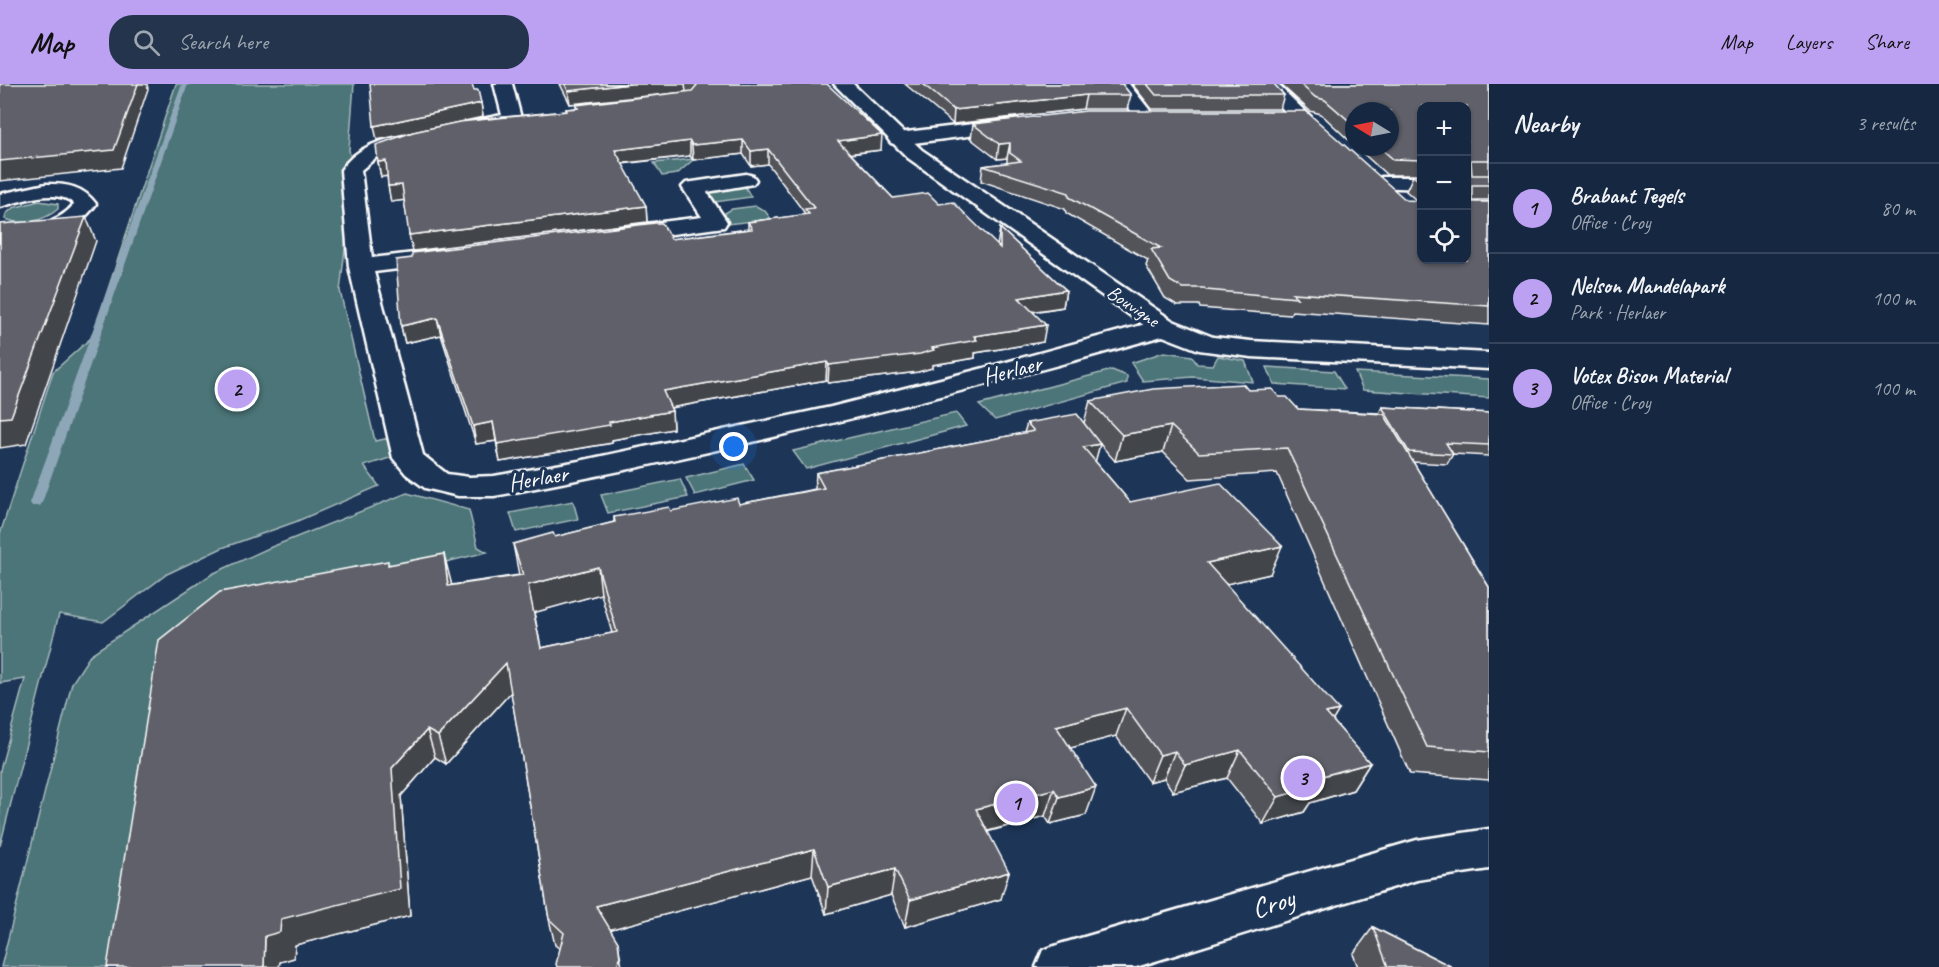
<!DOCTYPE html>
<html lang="en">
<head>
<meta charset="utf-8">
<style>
	:root { --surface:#162841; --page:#23344c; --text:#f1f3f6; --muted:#9ea6b1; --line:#35445a; --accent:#bca0f2 }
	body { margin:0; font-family:Caveat,sans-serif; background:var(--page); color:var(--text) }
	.controls { position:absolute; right:18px; top:18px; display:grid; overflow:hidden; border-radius:12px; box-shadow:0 2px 4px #0004 }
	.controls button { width:54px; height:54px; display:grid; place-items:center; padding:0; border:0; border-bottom:2px solid var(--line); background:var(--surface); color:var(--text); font:30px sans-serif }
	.compass { position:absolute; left:1345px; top:18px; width:54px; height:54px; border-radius:50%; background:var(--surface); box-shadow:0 2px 4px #0004; rotate:280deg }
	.you { position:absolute; left:734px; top:363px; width:21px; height:21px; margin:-15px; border:4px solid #fff; border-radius:50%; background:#1a73e8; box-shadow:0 0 0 9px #1a73e833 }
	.badge { display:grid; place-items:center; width:39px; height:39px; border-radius:50%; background:var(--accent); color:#111; font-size:20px; font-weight:700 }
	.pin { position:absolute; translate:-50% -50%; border:3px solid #fff; box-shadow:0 2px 6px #0006 }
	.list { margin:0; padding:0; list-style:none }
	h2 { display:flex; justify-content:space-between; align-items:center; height:78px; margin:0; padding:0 24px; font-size:26px }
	h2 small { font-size:20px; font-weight:400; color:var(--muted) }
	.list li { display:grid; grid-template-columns:39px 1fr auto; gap:18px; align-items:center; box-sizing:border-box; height:90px; padding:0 24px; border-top:2px solid var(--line) }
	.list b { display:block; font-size:22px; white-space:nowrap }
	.list p { margin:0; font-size:20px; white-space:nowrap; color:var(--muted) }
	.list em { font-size:20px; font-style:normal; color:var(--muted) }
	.icon { flex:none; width:33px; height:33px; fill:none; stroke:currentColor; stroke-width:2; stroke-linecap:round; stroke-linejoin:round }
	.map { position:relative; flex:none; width:1489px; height:883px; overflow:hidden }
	header { display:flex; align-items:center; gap:36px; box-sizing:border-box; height:84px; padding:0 30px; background:var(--accent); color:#111 }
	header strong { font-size:28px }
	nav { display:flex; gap:33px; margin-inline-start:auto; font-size:21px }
	.search { width:420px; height:54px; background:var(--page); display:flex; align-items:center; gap:15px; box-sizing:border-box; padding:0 21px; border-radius:24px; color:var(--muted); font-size:22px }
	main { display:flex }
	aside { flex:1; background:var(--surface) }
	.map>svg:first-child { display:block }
	.green { fill:#4c7478; stroke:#a6babc; stroke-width:1.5 }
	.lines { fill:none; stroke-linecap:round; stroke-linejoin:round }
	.stream { fill:#8ea7b8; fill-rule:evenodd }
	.street-casing { stroke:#fff; stroke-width:5 }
	.secondary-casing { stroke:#fff; stroke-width:5 }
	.street { fill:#1d3557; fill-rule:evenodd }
	.secondary { fill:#1d3557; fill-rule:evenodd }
	.wall { fill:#52535a; stroke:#fff; stroke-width:1.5; fill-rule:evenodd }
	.shaded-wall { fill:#42444a; stroke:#fff; stroke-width:1.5 }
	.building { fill:#5f6169; stroke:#fff; stroke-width:1.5; fill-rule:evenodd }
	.labels { text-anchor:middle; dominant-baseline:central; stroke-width:6; stroke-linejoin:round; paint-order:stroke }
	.far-street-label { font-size:20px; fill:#fff; stroke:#1d3557 }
	.street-label { font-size:24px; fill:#fff; stroke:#1d3557 }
	.near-street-label { font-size:28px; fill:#fff; stroke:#1d3557 }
</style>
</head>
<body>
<header>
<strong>Map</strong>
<div class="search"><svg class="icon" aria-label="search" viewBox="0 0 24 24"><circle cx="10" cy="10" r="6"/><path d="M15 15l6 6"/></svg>Search here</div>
<nav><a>Map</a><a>Layers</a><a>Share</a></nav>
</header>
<main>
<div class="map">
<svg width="1489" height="883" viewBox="0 0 1489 883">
	<rect width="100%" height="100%" fill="#1d3557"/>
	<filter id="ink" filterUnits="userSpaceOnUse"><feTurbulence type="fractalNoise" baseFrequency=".0167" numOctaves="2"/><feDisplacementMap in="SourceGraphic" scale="12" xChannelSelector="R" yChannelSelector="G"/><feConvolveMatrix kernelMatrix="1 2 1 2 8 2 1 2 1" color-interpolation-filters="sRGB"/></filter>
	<g filter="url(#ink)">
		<!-- green -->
		<g class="green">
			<path d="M 176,0 L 354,0 L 349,66 L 352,80 L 349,130 L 340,207 L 375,357 L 390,354 L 393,373 L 364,382 L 379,402 L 295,438 L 222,464 L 167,490 L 103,538 L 59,530 L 0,762 L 0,686 L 25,595 L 0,599 L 0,450 L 53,288 L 92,253 Z"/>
			<path d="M 694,75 L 677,90 L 662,92 L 654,79 Z"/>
			<path d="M 744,101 L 751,113 L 715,118 L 708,106 Z"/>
			<path d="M 39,117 L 58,120 L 58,125 C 44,137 23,142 5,135 L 6,130 L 13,124 Z"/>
			<path d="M 756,122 L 765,127 L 771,135 L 727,140 L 725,129 L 732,125 Z"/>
			<path d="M 1164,268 L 1192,272 L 1197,280 L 1213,281 L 1218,272 L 1245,277 L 1253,298 L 1193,293 L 1143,297 L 1131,279 Z"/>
			<path d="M 1267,283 L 1334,287 L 1345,305 L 1274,300 Z"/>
			<path d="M 1112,286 L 1127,292 L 1127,299 L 995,336 L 979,321 Z"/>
			<path d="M 1355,288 L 1489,295 L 1489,314 L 1363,306 Z"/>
			<path d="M 956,329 L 966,342 L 806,385 L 793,367 Z"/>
			<path d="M 744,380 L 754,396 L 695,411 L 686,394 Z"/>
			<path d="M 680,395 L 688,413 L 608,429 L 601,411 Z"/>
			<path d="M 407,409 L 469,426 L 478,463 L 487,468 L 221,533 L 115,883 L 1,883 L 72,599 L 91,570 L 212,490 L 269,464 Z"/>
			<path d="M 573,417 L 578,435 L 516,448 L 510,429 Z"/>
		</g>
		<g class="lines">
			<!-- stream -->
			<path class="stream" d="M 182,0 L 188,0 L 42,419 L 40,422 L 32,422 L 30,419 Z"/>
			<defs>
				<g id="street">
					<path d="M 494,0 L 512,0 L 521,34 L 519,38 L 512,40 L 469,49 L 462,47 L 459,43 L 462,39 L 502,31 Z"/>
					<path d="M 1111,0 L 1129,0 L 1155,33 L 1153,37 L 1139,37 Z"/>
					<path d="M 1258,0 L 1277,0 L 1311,33 L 1309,37 L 1295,37 Z"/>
					<path d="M 1015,35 L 1022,37 L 1024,41 L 1022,45 L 898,61 L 891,59 L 888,55 L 891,51 L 898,49 Z"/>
					<path d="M 418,48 L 425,50 L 428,54 L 425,58 L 379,71 L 361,86 L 372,174 L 439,166 L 447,168 L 451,173 L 447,178 L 439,180 L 374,188 L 423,371 L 447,390 L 469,393 L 494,392 L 579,377 L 831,323 L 988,283 L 1164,235 L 1173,237 L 1177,243 L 1173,249 C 949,313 723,369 494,412 L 458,412 L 425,404 L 406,390 L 393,374 L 349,183 L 341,86 C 359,59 388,55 418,48 Z"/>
					<path d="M 746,90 L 753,92 L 756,96 L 753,100 L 707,108 L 727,138 L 724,143 L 621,157 L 613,155 L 610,150 L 613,145 L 621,143 L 702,133 L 682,103 L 686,99 Z"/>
					<path d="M 1382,93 L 1422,93 L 1422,105 L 1375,103 L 1372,99 L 1375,95 Z"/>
					<path d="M 46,100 C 67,100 83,102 96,120 C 74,152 36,157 0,158 L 0,144 C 25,144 57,142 74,120 C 56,103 20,118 0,123 L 0,110 Z"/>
				</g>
				<g id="secondary">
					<path d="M 834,0 L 853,0 L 922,66 L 1173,237 L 1213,253 L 1251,257 L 1489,269 L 1489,285 L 1251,273 L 1199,266 L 1155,249 L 908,74 Z"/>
					<path d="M 1489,745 L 1489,785 L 1417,796 L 1136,883 L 1036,883 L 1043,866 L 1060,860 L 1417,756 Z"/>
				</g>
			</defs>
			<!-- street casing -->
			<use href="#street" class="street-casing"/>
			<!-- secondary casing -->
			<use href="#secondary" class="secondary-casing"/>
			<!-- street -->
			<use href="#street" class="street"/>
			<!-- secondary -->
			<use href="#secondary" class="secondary"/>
		</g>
		<!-- wall -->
		<g class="wall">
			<path d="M 560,0 L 827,0 L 881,66 L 851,70 L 893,114 L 939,120 L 997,162 L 1000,144 L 1066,206 L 1063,223 L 1033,228 L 1043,258 L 975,269 L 975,274 L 932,281 L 932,284 L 918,288 L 828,299 L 826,296 L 670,324 L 672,327 L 673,345 L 612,356 L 612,359 L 500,378 L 496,357 L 476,360 L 441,251 L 405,259 L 401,242 L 671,155 L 748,145 L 748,138 L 804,131 L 804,128 L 768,80 L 751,82 L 743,70 L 693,76 L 690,72 L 622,80 L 646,122 L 647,138 L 413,167 L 404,116 L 391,118 L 387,92 L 381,93 L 378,78 L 412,48 L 377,56 L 474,6 L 481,19 L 483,33 L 462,37 L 566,27 L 566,25 L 576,24 L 576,21 L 686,8 L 570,20 Z"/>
			<path d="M 905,0 L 1122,0 L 1131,11 L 1127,25 L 1083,25 L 953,40 Z"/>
			<path d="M 1132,0 L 1274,0 L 1284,11 L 1280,25 L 1152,25 Z"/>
			<path d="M 1280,0 L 1489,0 L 1489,116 L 1472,116 L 1472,118 L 1489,118 L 1489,241 L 1292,227 L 1290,231 L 1200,224 L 1199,221 L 1177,221 L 1165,214 L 1146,182 L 1148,176 L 1066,129 L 1065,125 L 981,97 L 983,82 L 1007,79 L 1007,74 L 997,75 L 971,55 L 973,40 L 1467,176 L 1422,22 L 1422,116 L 1416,116 L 1406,107 L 1413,92 L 1419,91 L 1387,91 L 1356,63 L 1390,63 L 1354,27 L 1354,61 L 1321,30 L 1310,27 Z"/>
			<path d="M 1248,306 L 1279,313 L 1298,325 L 1379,329 L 1382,323 L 1489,329 L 1489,372 L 1453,370 L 1447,380 L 1413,378 L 1489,503 L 1489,696 L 1410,690 L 1277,389 L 1190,395 L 1163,368 L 1115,377 L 1099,359 L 1100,360 L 1095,377 L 1130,418 L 1270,490 L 1225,500 L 1333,637 L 1370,679 L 1353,706 L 1310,719 L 1304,728 L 1263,740 L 1227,694 L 1173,708 L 1164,694 L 1149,698 L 1116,652 L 1070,664 L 1086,731 L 1050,740 L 1045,732 L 987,748 L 1001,815 L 905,843 L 891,811 L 826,830 L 812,791 L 611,845 L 560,865 L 555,861 L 549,835 L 511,608 L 446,680 L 435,673 L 401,712 L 410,832 L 295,861 L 294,874 L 280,878 L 107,883 L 389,480 L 451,498 L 451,501 L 519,491 L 513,460 L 555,453 L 614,438 L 614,433 L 739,420 L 815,405 L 816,389 L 1024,349 L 1027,339 L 1084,339 L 1090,317 ZM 601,510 L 612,549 L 541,564 L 534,528 Z"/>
			<path d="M 1373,843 L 1452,883 L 1358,883 L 1353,870 Z"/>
		</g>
		<!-- shaded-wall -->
		<g class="shaded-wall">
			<path d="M 138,0 L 147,0 L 148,5 L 121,84 L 0,97 L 0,77 Z"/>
			<path d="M 630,0 L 685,0 L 686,8 L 570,20 L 568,7 Z"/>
			<path d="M 1086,11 L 1083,25 L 953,40 L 954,26 Z"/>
			<path d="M 481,19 L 483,33 L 377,56 L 374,42 Z"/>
			<path d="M 882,51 L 881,66 L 837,71 L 838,57 Z"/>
			<path d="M 743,56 L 743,70 L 693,76 L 692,61 Z"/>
			<path d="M 690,57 L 690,72 L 616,80 L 615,66 Z"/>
			<path d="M 1010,59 L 1007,74 L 997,75 L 999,60 Z"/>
			<path d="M 768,65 L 768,80 L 751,82 L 751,67 Z"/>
			<path d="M 386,77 L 389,92 L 381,93 L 378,78 Z"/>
			<path d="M 402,101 L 406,116 L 391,118 L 388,102 Z"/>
			<path d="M 646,122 L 647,138 L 413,167 L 409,151 Z"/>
			<path d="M 86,133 L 96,157 L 26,360 L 0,364 L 0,334 Z"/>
			<path d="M 1066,206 L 1063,223 L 1016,230 L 1019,214 Z"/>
			<path d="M 437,234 L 441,251 L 405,259 L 401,242 Z"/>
			<path d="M 1046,241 L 1043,258 L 975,269 L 975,274 L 932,281 L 932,284 L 918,288 L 828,299 L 829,281 L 932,264 L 974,252 Z"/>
			<path d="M 827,278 L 826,296 L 664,325 L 663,307 Z"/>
			<path d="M 672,327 L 673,345 L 612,356 L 612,359 L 500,378 L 497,360 L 609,338 Z"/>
			<path d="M 493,338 L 496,357 L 476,360 L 473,342 Z"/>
			<path d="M 1171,342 L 1163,368 L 1115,377 L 1122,351 Z"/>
			<path d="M 1100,360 L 1093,386 L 1083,363 Z"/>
			<path d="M 1282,462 L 1270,490 L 1196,507 L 1207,479 Z"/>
			<path d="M 444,470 L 451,498 L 455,529 L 448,502 Z"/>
			<path d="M 598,483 L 601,510 L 533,529 L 528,501 Z"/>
			<path d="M 506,579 L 512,607 L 446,680 L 438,652 Z"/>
			<path d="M 1126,624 L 1116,652 L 1048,670 L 1056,642 Z"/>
			<path d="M 1339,626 L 1323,653 L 1326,629 Z"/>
			<path d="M 427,646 L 435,673 L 401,712 L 410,832 L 295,861 L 294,874 L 280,878 L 279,883 L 264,883 L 265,852 L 281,835 L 392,684 Z"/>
			<path d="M 1240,666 L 1227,694 L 1173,708 L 1185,681 Z"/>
			<path d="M 1175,667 L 1164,694 L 1149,698 L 1160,671 Z"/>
			<path d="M 1370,679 L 1353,706 L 1310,719 L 1304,728 L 1263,740 L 1278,713 L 1315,694 Z"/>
			<path d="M 1096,703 L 1086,731 L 1050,740 L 1059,713 Z"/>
			<path d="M 1054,705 L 1045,732 L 969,752 L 976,725 Z"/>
			<path d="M 814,765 L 812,791 L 601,848 L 596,822 Z"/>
			<path d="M 895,785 L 891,811 L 826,830 L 828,803 Z"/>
			<path d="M 1009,788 L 1001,815 L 905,843 L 910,816 Z"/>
			<path d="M 618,858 L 622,883 L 616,883 Z"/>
		</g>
		<!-- building -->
		<g class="building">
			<path d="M 0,0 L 138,0 L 114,66 L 0,77 Z"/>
			<path d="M 370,0 L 472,0 L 474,6 L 478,6 L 481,19 L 374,42 Z"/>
			<path d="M 565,0 L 630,0 L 568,7 Z"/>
			<path d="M 696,0 L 827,0 L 882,51 L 838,57 L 893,114 L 928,109 L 939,120 L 953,118 L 1000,164 L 1000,144 L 1066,206 L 1019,214 L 1046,241 L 974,252 L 977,256 L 932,264 L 934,266 L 920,270 L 829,281 L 827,278 L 663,307 L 672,327 L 609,338 L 610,341 L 497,360 L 493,338 L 473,342 L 437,234 L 401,242 L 396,176 L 412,174 L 412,169 L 655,139 L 662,139 L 671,155 L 752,145 L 748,138 L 809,130 L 805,125 L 814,124 L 768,65 L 751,67 L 743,56 L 692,61 L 690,57 L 615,66 L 646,122 L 409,151 L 402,101 L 388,102 L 386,77 L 378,78 L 376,61 L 413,48 L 459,38 L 567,27 L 566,25 L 578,24 L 576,21 L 692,7 L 697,1 Z"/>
			<path d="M 923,0 L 1122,0 L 1131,11 L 1086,11 L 954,26 Z"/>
			<path d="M 1147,0 L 1274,0 L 1284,11 L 1156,11 Z"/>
			<path d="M 1300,0 L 1489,0 L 1489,76 L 1471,76 L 1472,91 L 1489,91 L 1489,101 L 1472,101 L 1472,118 L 1489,118 L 1489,222 L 1292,209 L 1297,214 L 1206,206 L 1204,204 L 1182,204 L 1170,197 L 1151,165 L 1161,164 L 1069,113 L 1069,109 L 983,82 L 1021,77 L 1010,69 L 1010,59 L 999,60 L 973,40 L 1086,27 L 1306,27 L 1406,116 L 1422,117 L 1422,176 L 1467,176 L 1467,22 L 1422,22 L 1422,76 L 1393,75 L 1379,63 L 1390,63 L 1390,27 L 1354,27 L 1354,41 L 1325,16 L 1315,13 Z"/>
			<path d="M 1422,91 L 1422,99 L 1413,92 Z"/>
			<path d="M 86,133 L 11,333 L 0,334 L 0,140 Z"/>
			<path d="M 1243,300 L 1248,306 L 1272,305 L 1279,313 L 1287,313 L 1298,325 L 1384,330 L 1489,503 L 1489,668 L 1427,663 L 1287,364 L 1199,369 L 1171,342 L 1122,351 L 1090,317 L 1153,305 Z"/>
			<path d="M 1382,323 L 1489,329 L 1489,361 L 1446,359 L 1453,370 L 1409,368 Z"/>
			<path d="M 1077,330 L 1100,360 L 1083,363 L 1130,418 L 1220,399 L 1282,462 L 1207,479 L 1339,626 L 1326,629 L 1370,679 L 1315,694 L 1320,701 L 1278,713 L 1240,666 L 1185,681 L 1175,667 L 1160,671 L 1126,624 L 1056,642 L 1096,703 L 1059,713 L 1054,705 L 976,725 L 1009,788 L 910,816 L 895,785 L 828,803 L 814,765 L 596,822 L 618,858 L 620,874 L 616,883 L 557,883 L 556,880 L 564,849 L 549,835 L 506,579 L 438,652 L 427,646 L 392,684 L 400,805 L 281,835 L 280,848 L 265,852 L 264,883 L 107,883 L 159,556 L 220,508 L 388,477 L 388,481 L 444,470 L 448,502 L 523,491 L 513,460 L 553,449 L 555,453 L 615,438 L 614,433 L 669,423 L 671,427 L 737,414 L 739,420 L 824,404 L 816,389 L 1034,347 L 1027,339 ZM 598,483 L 617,548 L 541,564 L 528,501 Z"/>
			<path d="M 1373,843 L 1452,883 L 1388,883 Z"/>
		</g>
	</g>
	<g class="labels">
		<!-- far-street labels -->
		<g class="far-street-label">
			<text transform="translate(1133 222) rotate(34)">Bouvigne</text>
		</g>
		<!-- street labels -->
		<g class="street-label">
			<text transform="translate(1012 286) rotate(-15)">Herlaer</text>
			<text transform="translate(538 394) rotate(-10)">Herlaer</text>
		</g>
		<!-- near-street labels -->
		<g class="near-street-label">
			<text transform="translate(1273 819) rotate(-17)">Croy</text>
		</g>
	</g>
</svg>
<div class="controls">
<button>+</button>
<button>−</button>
<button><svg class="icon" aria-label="locate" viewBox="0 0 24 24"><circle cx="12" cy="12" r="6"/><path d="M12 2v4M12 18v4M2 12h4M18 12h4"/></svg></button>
</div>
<svg class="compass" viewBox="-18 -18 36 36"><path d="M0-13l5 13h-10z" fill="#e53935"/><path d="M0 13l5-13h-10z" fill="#9ea6b1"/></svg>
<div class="you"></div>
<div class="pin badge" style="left:1016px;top:719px">1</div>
<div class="pin badge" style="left:237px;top:305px">2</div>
<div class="pin badge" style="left:1303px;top:694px">3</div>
</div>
<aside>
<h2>Nearby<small>3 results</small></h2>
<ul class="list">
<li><span class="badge">1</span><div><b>Brabant Tegels</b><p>Office · Croy</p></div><em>80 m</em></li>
<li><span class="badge">2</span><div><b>Nelson Mandelapark</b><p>Park · Herlaer</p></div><em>100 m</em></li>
<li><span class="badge">3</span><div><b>Votex Bison Material</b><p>Office · Croy</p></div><em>100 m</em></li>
</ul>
</aside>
</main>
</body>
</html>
